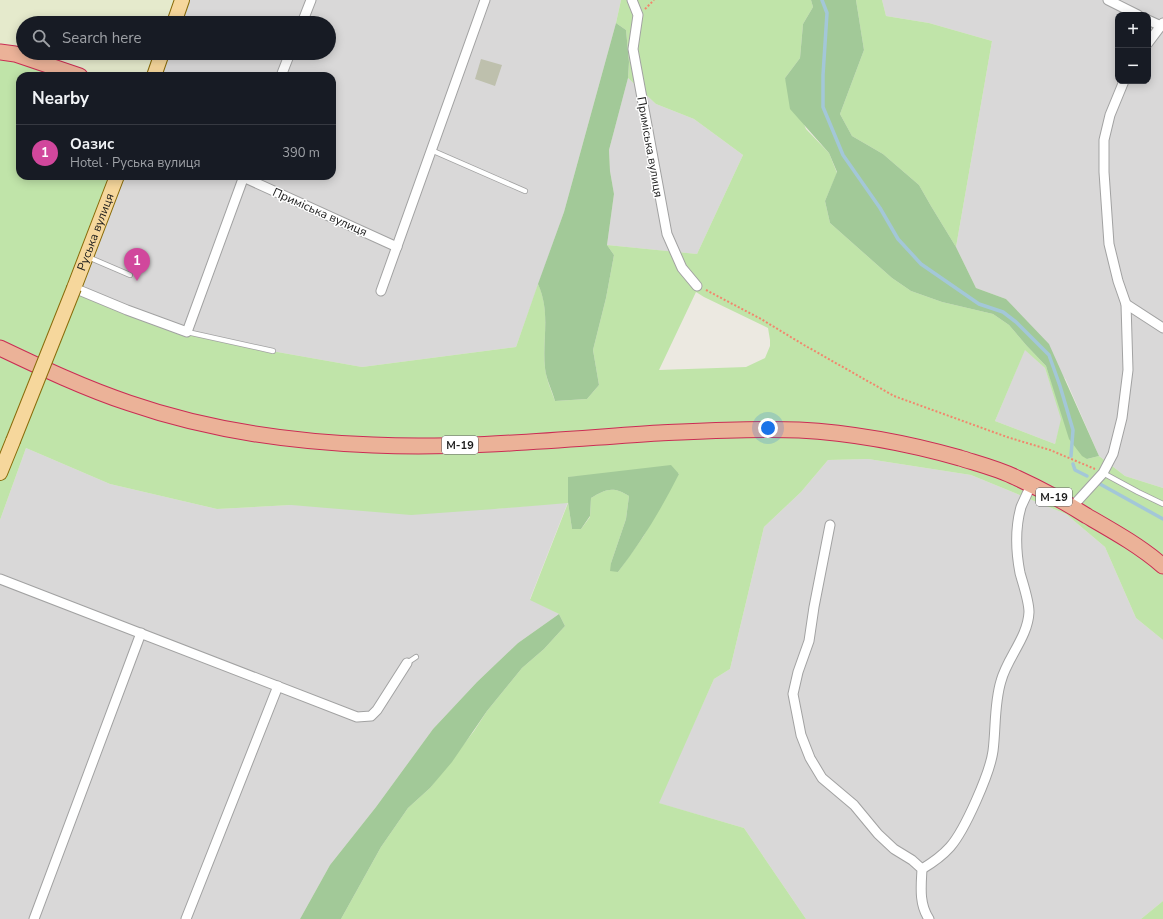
<!DOCTYPE html>
<html lang="en">
<head>
<meta charset="utf-8">
<style>
	:root { --surface:#171b24; --page:#20242c; --text:#f1f3f6; --muted:#9ea1a6; --line:#363941; --accent:#7c3aed }
	body { margin:0; font-family:"Nunito Sans",sans-serif; background:var(--page); color:var(--text) }
	.controls { position:absolute; right:12px; top:12px; display:grid; overflow:hidden; border-radius:8px; box-shadow:0 2px 10px #0003 }
	.controls button { width:36px; height:36px; display:grid; place-items:center; padding:0; border:0; border-bottom:1px solid var(--line); background:var(--surface); color:var(--text); font:20px sans-serif }
	.you { position:absolute; left:768px; top:428px; width:14px; height:14px; margin:-10px; border:3px solid #fff; border-radius:50%; background:#1a73e8; box-shadow:0 0 0 6px #1a73e833 }
	.badge { display:grid; place-items:center; width:26px; height:26px; border-radius:50%; background:var(--accent); color:#fff; font-size:13px; font-weight:700 }
	.pin { position:absolute; translate:-50% -33px; filter:drop-shadow(0 1px 2px #0008) }
	.pin::after { content:''; position:absolute; top:21px; width:14px; height:12px; background:inherit; clip-path:polygon(0 0,100% 0,50% 100%) }
	.list { margin:0; padding:0; list-style:none }
	h2 { display:flex; justify-content:space-between; align-items:center; height:52px; margin:0; padding:0 16px; font-size:17px }
	h2 small { font-size:13px; font-weight:400; color:var(--muted) }
	.list li { display:grid; grid-template-columns:26px 1fr auto; gap:12px; align-items:center; box-sizing:border-box; height:56px; padding:0 16px; border-top:1px solid var(--line) }
	.list b { display:block; font-size:15px; white-space:nowrap }
	.list p { margin:0; font-size:13px; white-space:nowrap; color:var(--muted) }
	.list em { font-size:13px; font-style:normal; color:var(--muted) }
	.icon { flex:none; width:22px; height:22px; fill:none; stroke:currentColor; stroke-width:2; stroke-linecap:round; stroke-linejoin:round }
	.map { position:relative; flex:none; width:1163px; height:919px; overflow:hidden }
	.search { position:absolute; background:var(--surface); box-shadow:0 2px 10px #0003; left:16px; top:16px; width:320px; height:44px; display:flex; align-items:center; gap:10px; box-sizing:border-box; padding:0 14px; border-radius:22px; color:var(--muted); font-size:15px }
	.panel { position:absolute; background:var(--surface); box-shadow:0 2px 10px #0003; left:16px; top:72px; width:320px; height:108px; border-radius:12px }
	.map>svg:first-child { display:block }
	.residential { fill:#d9d8d8; fill-rule:evenodd }
	.construction { fill:#bec0ad }
	.farmland { fill:#e5eacc }
	.grass { fill:#c0e4a9; fill-rule:evenodd }
	.forest { fill:#a2c998 }
	.lines { fill:none; stroke-linecap:round; stroke-linejoin:round }
	.stream { stroke:#a3c7d8; stroke-width:3.5 }
	.service-casing { stroke:#a2a2a2; stroke-width:6 }
	.minor-casing { stroke:#a2a2a2; stroke-width:11 }
	.primary-casing { stroke:#896b09; stroke-width:16 }
	.trunk-casing { stroke:#ca2d54; stroke-width:17 }
	.path { stroke:#f1876d; stroke-width:2; stroke-dasharray:2 2; stroke-linecap:butt }
	.service { stroke:#fff; stroke-width:4.5 }
	.minor { stroke:#fff; stroke-width:9 }
	.primary { stroke:#f6d79c; stroke-width:14 }
	.trunk { stroke:#ebb298; stroke-width:15 }
	.primary-bridge-casing { stroke:#896b09; stroke-width:16; stroke-linecap:butt }
	.primary-bridge { stroke:#f6d79c; stroke-width:14 }
	.labels { text-anchor:middle; dominant-baseline:central; stroke-width:3; stroke-linejoin:round; paint-order:stroke }
	.shield { fill:#fff; stroke:#5f5f5f; stroke-width:1 }
	.shield-label { font-size:11px; font-weight:bold; fill:#1b1b1b }
	.street-label { font-size:12px; fill:#1b1b1b; stroke:#fff }
</style>
</head>
<body>
<div class="map">
<svg width="1163" height="919" viewBox="0 0 1163 919">
	<rect width="100%" height="100%" fill="#ece9e1"/>
	<!-- residential -->
	<g class="residential">
		<path d="M 185,0 L 621,0 L 616,23 L 564,212 L 516,347 L 362,367 L 266,350 L 187,332 L 77,292 L 119,176 L 332,176 L 332,76 L 156,76 L 165,53 L 329,53 L 329,23 L 176,23 Z"/>
		<path d="M 882,0 L 1163,0 L 1163,488 L 1125,476 L 1099,456 L 1066,380 L 1006,299 L 976,288 L 956,247 L 992,41 L 929,23 L 886,16 ZM 1118,15 L 1148,15 L 1148,81 L 1118,81 Z"/>
		<path d="M 628,78 L 656,104 L 694,119 L 743,155 L 697,254 L 607,245 L 614,194 L 610,171 L 609,150 Z"/>
		<path d="M 1025,349 L 1045,368 L 1062,419 L 1055,444 L 995,421 Z"/>
		<path d="M 26,448 L 110,484 L 217,509 L 291,505 L 495,509 L 568,502 L 530,599 L 559,614 L 518,643 L 477,682 L 433,729 L 376,807 L 330,865 L 300,919 L 0,919 L 0,520 Z"/>
		<path d="M 868,459 L 971,475 L 1066,514 L 1105,547 L 1136,618 L 1163,640 L 1163,901 L 1141,919 L 806,919 L 744,828 L 658,803 L 714,679 L 730,669 L 764,527 L 801,492 L 828,460 Z"/>
	</g>
	<!-- construction -->
	<path class="construction" d="M 481,59 L 502,65 L 495,86 L 475,79 Z"/>
	<!-- farmland -->
	<path class="farmland" d="M 0,0 L 185,0 L 176,23 L 23,23 L 23,53 L 165,53 L 156,76 L 88,76 L 18,52 L 0,49 Z"/>
	<!-- grass -->
	<g class="grass">
		<path d="M 621,0 L 811,0 L 813,7 L 803,24 L 800,58 L 785,78 L 806,129 L 829,153 L 837,173 L 825,201 L 830,223 L 892,278 L 911,291 L 942,302 L 993,314 L 1009,325 L 1026,345 L 1046,366 L 1061,410 L 1087,459 L 1099,456 L 1125,476 L 1163,488 L 1163,640 L 1136,618 L 1105,547 L 1066,514 L 971,475 L 868,459 L 828,460 L 801,492 L 764,527 L 730,669 L 714,679 L 659,803 L 744,828 L 806,919 L 341,919 L 381,847 L 408,808 L 430,788 L 474,731 L 487,711 L 522,668 L 544,649 L 565,626 L 559,614 L 530,600 L 568,503 L 495,509 L 411,515 L 291,505 L 217,509 L 110,484 L 26,448 L 0,520 L 0,49 L 18,52 L 88,76 L 20,76 L 20,176 L 119,176 L 77,291 L 172,327 L 266,350 L 362,367 L 516,347 L 538,284 C 551,312 542,339 545,368 C 546,378 551,390 555,401 L 587,399 L 599,385 L 593,350 L 606,298 L 614,255 L 607,245 L 697,254 L 743,155 L 694,119 L 656,104 L 628,78 L 629,62 L 626,30 L 616,23 ZM 696,292 L 704,297 L 768,328 L 770,340 L 770,346 L 765,358 L 746,367 L 659,370 ZM 1025,350 L 1045,368 L 1061,419 L 1055,444 L 995,421 ZM 679,473 L 643,537 L 618,572 L 611,563 L 626,519 L 629,496 C 613,486 606,489 591,498 L 590,517 L 581,529 L 572,529 L 568,502 L 568,477 Z"/>
		<path d="M 856,0 L 882,0 L 886,16 L 929,23 L 992,41 L 956,247 L 931,206 L 919,185 L 883,154 L 852,136 L 840,114 L 864,50 Z"/>
		<path d="M 1163,901 L 1163,919 L 1141,919 Z"/>
	</g>
	<!-- forest -->
	<g class="forest">
		<path d="M 811,0 L 856,0 L 864,50 L 840,114 L 852,136 L 883,154 L 919,185 L 931,206 L 956,247 L 976,288 L 1006,299 L 1049,344 L 1099,456 L 1087,459 L 1082,456 L 1069,439 L 1046,366 L 1026,345 L 1009,325 L 993,314 L 942,302 L 911,291 L 892,278 L 830,223 L 825,201 L 837,172 L 829,153 L 790,109 L 785,78 L 800,58 L 803,24 L 813,7 Z"/>
		<path d="M 616,23 L 626,30 L 629,62 L 628,78 L 609,150 L 610,171 L 614,194 L 607,245 L 614,255 L 606,298 L 593,350 L 599,385 L 587,399 L 555,401 C 552,390 546,379 545,368 C 542,339 551,313 538,284 L 564,212 Z"/>
		<path d="M 671,465 L 679,474 C 662,508 642,541 618,572 L 610,571 L 611,563 L 626,519 L 629,496 C 613,486 606,489 591,498 L 590,516 L 581,529 L 572,529 L 568,502 L 568,477 Z"/>
		<path d="M 559,614 L 565,626 L 544,649 L 522,668 L 487,711 L 452,762 L 430,788 L 408,808 L 381,847 L 341,919 L 300,919 L 330,865 L 376,807 L 433,729 L 477,682 L 518,643 Z"/>
	</g>
	<g class="lines">
		<!-- stream -->
		<g class="stream">
			<path d="M 822,0 L 827,13 L 823,75 L 823,107 L 843,155 L 880,208 L 898,239 L 921,264 L 979,304 L 1003,312 L 1016,322 L 1049,355 L 1060,386 L 1073,430 L 1071,456"/>
			<path d="M 1073,464 L 1075,470 L 1087,476"/>
			<path d="M 1100,484 L 1163,519"/>
		</g>
		<defs>
			<g id="service">
				<path d="M 431,150 L 525,191"/>
				<path d="M 88,257 L 130,275"/>
				<path d="M 187,332 L 273,351"/>
				<path d="M 1103,473 L 1138,492 L 1163,504"/>
				<path d="M 407,663 L 416,657"/>
			</g>
			<g id="minor">
				<path d="M 632,0 L 638,15 L 633,49 L 667,234 L 682,268 L 697,286"/>
				<path d="M 1108,0 L 1138,15"/>
				<path d="M 1148,20 L 1161,26"/>
				<path d="M 302,23 L 311,0"/>
				<path d="M 1148,43 L 1163,23"/>
				<path d="M 281,76 L 290,53"/>
				<path d="M 243,177 L 397,247"/>
				<path d="M 74,288 L 127,310 L 187,332 L 244,176"/>
				<path d="M 381,291 L 485,0"/>
				<path d="M 1126,304 L 1163,328"/>
				<path d="M 1072,507 L 1103,473 L 1113,454 L 1122,418 L 1128,370 L 1126,304 L 1118,281 L 1109,244 L 1104,172 L 1104,140 L 1110,115 L 1124,81"/>
				<path d="M 830,525 L 814,607 L 809,641 L 798,672 L 793,694 L 801,735 L 810,758 L 822,778 L 854,805 L 878,834 L 894,849 L 912,860 L 922,869 C 921,887 919,904 929,919"/>
				<path d="M 0,579 L 357,717 L 371,716 L 377,710 L 407,663"/>
				<path d="M 922,869 C 932,863 942,856 950,847 C 965,830 990,773 993,751 C 996,728 994,704 1001,681 C 1007,658 1028,637 1029,612 C 1029,601 1023,584 1020,573 C 1016,552 1015,528 1021,507 C 1024,500 1028,492 1031,485"/>
				<path d="M 34,919 L 141,633"/>
				<path d="M 186,919 L 278,686"/>
			</g>
			<g id="primary">
				<path d="M 174,23 L 182,0"/>
				<path d="M 154,76 L 162,53"/>
				<path id="s1" d="M 74,288 L 117,176"/>
				<path d="M 0,473 L 13,441"/>
			</g>
			<g id="trunk">
				<path d="M 0,52 L 15,54 L 80,76"/>
				<path d="M 0,348 C 42,368 84,388 129,403 C 207,430 291,442 373,445 C 469,449 564,439 659,433 C 705,431 752,428 799,430 C 854,433 907,443 960,458 C 979,464 999,469 1017,478 C 1041,489 1065,502 1087,516 C 1113,531 1140,546 1163,566"/>
			</g>
		</defs>
		<!-- service casing -->
		<use href="#service" class="service-casing"/>
		<!-- minor casing -->
		<use href="#minor" class="minor-casing"/>
		<!-- primary casing -->
		<use href="#primary" class="primary-casing"/>
		<!-- trunk casing -->
		<use href="#trunk" class="trunk-casing"/>
		<!-- path -->
		<g class="path">
			<path d="M 645,9 L 654,0"/>
			<path d="M 706,290 L 761,319 L 804,345 L 894,396 L 1007,437 L 1050,450 L 1095,469"/>
		</g>
		<!-- service -->
		<use href="#service" class="service"/>
		<!-- minor -->
		<use href="#minor" class="minor"/>
		<!-- primary -->
		<use href="#primary" class="primary"/>
		<!-- trunk -->
		<use href="#trunk" class="trunk"/>
		<defs>
			<path id="primary-bridge" d="M 13,441 L 74,288"/>
		</defs>
		<!-- primary-bridge casing -->
		<use href="#primary-bridge" class="primary-bridge-casing"/>
		<!-- primary-bridge -->
		<use href="#primary-bridge" class="primary-bridge"/>
	</g>
	<g class="labels">
		<!-- shield labels -->
		<g class="shield">
			<rect x="442" y="436" width="36" height="18" rx="3"/>
			<rect x="1036" y="488" width="36" height="18" rx="3"/>
		</g>
		<g class="shield-label">
			<text x="460" y="445">М-19</text>
			<text x="1054" y="497">М-19</text>
		</g>
		<!-- street labels -->
		<g class="street-label">
			<text transform="translate(650 147) rotate(80)">Приміська вулиця</text>
			<text transform="translate(320 212) rotate(24)">Приміська вулиця</text>
			<text stroke="none"><textPath href="#s1" startOffset="60">Руська вулиця</textPath></text>
		</g>
	</g>
</svg>
<div class="controls">
<button>+</button>
<button>−</button>
</div>
<div class="you"></div>
<div class="pin badge" style="left:137px;top:281px;background:#d1479c">1</div>
<div class="search"><svg class="icon" aria-label="search" viewBox="0 0 24 24"><circle cx="10" cy="10" r="6"/><path d="M15 15l6 6"/></svg>Search here</div>
<section class="panel">
<h2>Nearby<small></small></h2>
<ul class="list">
<li><span class="badge" style="background:#d1479c">1</span><div><b>Оазис</b><p>Hotel · Руська вулиця</p></div><em>390 m</em></li>
</ul>
</section>
</div>
</body>
</html>
